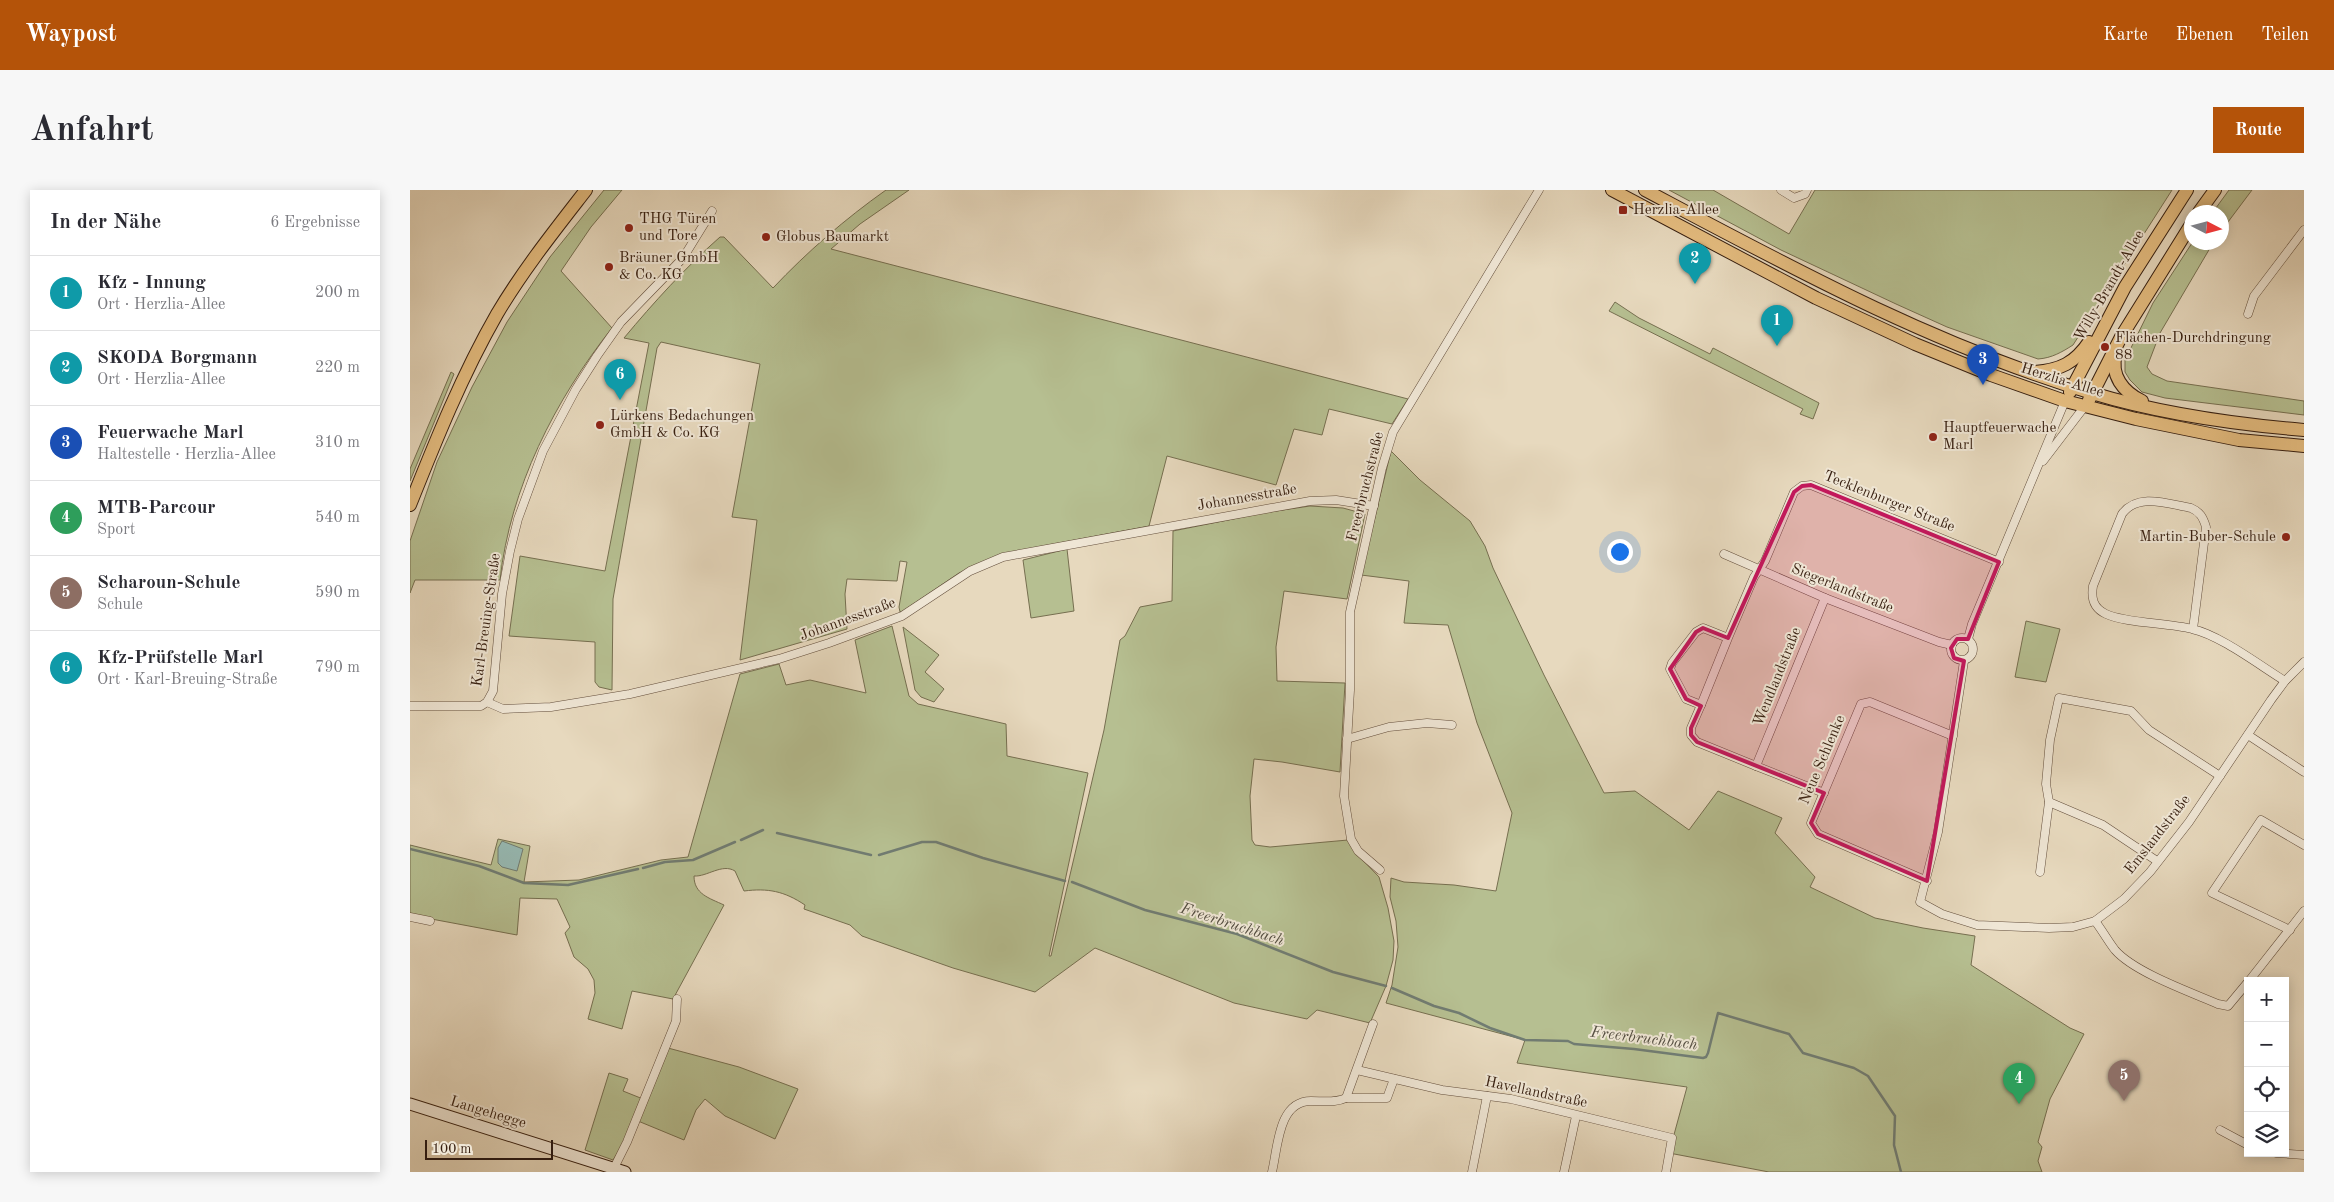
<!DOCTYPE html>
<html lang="de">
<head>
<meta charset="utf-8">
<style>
	:root { --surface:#fff; --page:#f7f7f7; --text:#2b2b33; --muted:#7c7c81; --line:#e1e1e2; --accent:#b45309 }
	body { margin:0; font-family:"Old Standard TT",serif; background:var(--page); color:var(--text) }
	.controls { position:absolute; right:15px; bottom:15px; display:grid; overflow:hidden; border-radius:0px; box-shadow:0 2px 12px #0003 }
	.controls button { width:45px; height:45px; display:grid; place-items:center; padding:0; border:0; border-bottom:1px solid var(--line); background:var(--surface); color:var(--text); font:25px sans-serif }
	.compass { position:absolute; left:1774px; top:15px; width:45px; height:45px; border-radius:50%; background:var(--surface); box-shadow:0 2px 12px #0003; rotate:96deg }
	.scale { position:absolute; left:15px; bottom:12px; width:128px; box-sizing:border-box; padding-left:5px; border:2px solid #371f10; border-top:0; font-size:14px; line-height:18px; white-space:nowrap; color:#371f10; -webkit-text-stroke:4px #efe6d5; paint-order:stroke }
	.you { position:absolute; left:1209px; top:361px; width:18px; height:18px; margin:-12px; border:4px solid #fff; border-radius:50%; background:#1a73e8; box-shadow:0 0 0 8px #1a73e833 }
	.badge { display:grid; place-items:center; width:32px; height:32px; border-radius:50%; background:var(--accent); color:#fff; font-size:16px; font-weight:700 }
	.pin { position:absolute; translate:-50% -41px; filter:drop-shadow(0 1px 2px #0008) }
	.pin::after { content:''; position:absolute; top:26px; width:18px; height:15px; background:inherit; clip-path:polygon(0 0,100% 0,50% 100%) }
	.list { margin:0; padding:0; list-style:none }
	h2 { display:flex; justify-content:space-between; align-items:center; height:65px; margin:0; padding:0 20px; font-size:21px }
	h2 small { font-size:16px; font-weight:400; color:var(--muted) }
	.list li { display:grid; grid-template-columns:32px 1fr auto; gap:15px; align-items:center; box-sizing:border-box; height:75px; padding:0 20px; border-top:1px solid var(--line) }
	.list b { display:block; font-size:19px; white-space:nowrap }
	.list p { margin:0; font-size:16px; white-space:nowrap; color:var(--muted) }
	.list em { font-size:16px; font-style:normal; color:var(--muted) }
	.icon { flex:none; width:28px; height:28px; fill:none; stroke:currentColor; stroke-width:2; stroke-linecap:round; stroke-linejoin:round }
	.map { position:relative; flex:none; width:1894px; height:982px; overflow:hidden; border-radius:0px }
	header { display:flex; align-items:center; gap:30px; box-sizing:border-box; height:70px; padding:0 25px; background:var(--accent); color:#fff }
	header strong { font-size:24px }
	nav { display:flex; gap:28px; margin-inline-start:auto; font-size:18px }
	.intro { display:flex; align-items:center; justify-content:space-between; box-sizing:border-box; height:120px; padding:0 30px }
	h1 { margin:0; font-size:35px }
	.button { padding:12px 22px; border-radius:0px; background:var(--accent); color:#fff; font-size:18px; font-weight:700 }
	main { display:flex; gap:30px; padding:0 30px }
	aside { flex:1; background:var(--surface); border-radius:0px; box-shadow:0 2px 12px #0003 }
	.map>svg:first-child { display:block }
	.green { fill:#b6bf91; stroke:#766f50 }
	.water { fill:#97bab4; stroke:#717c72 }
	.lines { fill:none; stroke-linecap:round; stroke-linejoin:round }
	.stream { stroke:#717c72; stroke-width:2.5 }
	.street-casing { stroke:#634e3c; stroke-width:9 }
	.secondary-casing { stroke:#371f10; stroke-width:13 }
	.primary-casing { stroke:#371f10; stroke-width:14 }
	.street { stroke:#efe6d5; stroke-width:8 }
	.secondary { stroke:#efe6d5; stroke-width:11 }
	.primary { stroke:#e4bc7f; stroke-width:12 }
	.marked { fill:#c2185b; fill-opacity:0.2; stroke:#c2185b; stroke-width:4; stroke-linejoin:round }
	.poi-dot { fill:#8f2418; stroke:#efe6d5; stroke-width:2 }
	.labels { text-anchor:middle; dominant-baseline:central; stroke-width:4; stroke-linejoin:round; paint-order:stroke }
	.poi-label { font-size:15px; fill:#371f10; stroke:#efe6d5; text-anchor:start }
	.street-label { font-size:15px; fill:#371f10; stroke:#efe6d5 }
	.water-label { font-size:16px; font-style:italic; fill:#544e41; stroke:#efe6d5 }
</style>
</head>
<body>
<header>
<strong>Waypost</strong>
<nav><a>Karte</a><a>Ebenen</a><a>Teilen</a></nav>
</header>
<div class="intro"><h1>Anfahrt</h1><a class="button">Route</a></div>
<main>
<aside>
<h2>In der Nähe<small>6 Ergebnisse</small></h2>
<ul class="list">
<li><span class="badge" style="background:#0f9aa8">1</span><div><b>Kfz - Innung</b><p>Ort · Herzlia-Allee</p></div><em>200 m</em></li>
<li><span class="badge" style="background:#0f9aa8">2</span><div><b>SKODA Borgmann</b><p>Ort · Herzlia-Allee</p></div><em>220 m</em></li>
<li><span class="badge" style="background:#1a4fb4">3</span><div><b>Feuerwache Marl</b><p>Haltestelle · Herzlia-Allee</p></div><em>310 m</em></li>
<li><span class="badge" style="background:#2e9e5b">4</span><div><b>MTB-Parcour</b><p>Sport</p></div><em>540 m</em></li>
<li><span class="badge" style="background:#8d6e63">5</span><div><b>Scharoun-Schule</b><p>Schule</p></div><em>590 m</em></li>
<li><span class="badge" style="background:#0f9aa8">6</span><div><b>Kfz-Prüfstelle Marl</b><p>Ort · Karl-Breuing-Straße</p></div><em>790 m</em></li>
</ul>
</aside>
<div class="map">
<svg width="1894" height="982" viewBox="0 0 1894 982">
	<rect width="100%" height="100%" fill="#e7d9be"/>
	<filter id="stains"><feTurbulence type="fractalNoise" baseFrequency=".004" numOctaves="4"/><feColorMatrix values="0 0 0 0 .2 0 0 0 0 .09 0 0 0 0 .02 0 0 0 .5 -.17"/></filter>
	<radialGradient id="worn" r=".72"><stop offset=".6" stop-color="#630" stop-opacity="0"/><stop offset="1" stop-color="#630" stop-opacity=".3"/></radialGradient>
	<!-- green -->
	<g class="green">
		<path d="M 194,0 L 212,0 L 181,37 L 151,81 L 202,138 C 145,210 100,298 90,390 L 5,390 L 0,403 L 0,351 L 27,272 L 62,197 L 97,132 L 140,67 Z"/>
		<path d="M 476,0 L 499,0 L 450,34 L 421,59 L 998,209 L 982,234 L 919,219 L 912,245 L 884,239 L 866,295 L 757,266 L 739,336 L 591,364 L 549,383 L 493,421 L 490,422 L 489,417 L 497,372 L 490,371 L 487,391 L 437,389 L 435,404 L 437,439 L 330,470 L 347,330 L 322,327 L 350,174 L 251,152 L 247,158 L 203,409 L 202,500 L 189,497 L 185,492 L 185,452 L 99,446 L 110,366 L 195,381 L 239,153 L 214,148 C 244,112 275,78 310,47 L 314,47 L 363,98 C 397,62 435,29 476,0 Z"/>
		<path d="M 1259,0 L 1303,0 L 1379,44 L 1405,0 L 1762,0 L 1663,155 C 1652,162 1642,168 1628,169 L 1537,137 L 1486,114 L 1371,60 Z"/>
		<path d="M 1819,0 L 1842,0 L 1812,40 L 1812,22 L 1803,22 Z"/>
		<path d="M 1782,53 L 1803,53 L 1750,143 L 1737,177 L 1742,184 L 1757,191 L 1894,211 L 1894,225 L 1755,208 L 1732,202 L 1720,190 L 1715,182 L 1715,170 L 1743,113 Z"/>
		<path d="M 1205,112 L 1229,128 L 1300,164 L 1303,158 L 1409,213 L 1403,229 L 1390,224 L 1393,219 L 1199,121 Z"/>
		<path d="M 41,182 L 44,184 L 0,291 L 0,279 Z"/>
		<path d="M 981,261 L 1010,290 L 1060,331 L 1075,356 L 1083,378 L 1134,485 L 1194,603 L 1225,601 L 1279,640 L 1308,601 L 1372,628 L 1365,643 L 1405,687 L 1400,697 L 1465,728 L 1513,738 L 1565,746 L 1561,775 L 1660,838 L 1674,844 L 1640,909 L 1628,952 L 1632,957 L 1628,971 L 1632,982 L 1359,982 L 1259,963 L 1277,897 L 1107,873 L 1115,850 L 976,813 L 982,795 L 988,757 L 986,731 L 980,707 L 981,688 L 994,692 L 1044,695 L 1086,701 L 1102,623 L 1067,533 L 1038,435 L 994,433 L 999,391 L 951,385 Z"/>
		<path d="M 900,316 L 933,318 L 955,324 L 937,409 L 874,401 L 866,457 L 867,491 L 935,493 L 930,582 L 872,572 L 844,569 L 840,606 L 842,650 L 845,655 L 860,657 L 938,650 L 944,661 L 969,687 L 978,718 L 984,751 L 983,770 L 976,796 L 960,833 L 907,820 L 897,829 L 824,813 L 685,758 L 625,802 L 543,778 L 452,746 L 440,735 L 394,719 L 395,715 C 374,701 358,698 334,701 L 325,681 C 312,673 297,687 284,686 C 284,704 299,708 314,715 L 263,809 L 222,801 L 212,839 L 178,829 L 185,803 L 184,790 L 178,779 L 164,767 L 155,743 L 160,737 L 147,709 L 110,708 L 107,745 L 0,725 L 0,655 L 81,675 L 88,649 L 120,656 L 114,692 L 169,690 L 251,670 L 278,667 L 330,484 L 369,474 L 376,495 L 400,490 L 456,503 L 445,450 L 482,436 L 499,506 L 508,514 L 596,534 L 597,566 L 678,583 L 639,766 L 641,766 L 694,540 L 710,450 L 715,446 L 730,417 L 762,411 L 763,341 L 853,323 Z"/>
		<path d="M 657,359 L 664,421 L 621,428 L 613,370 Z"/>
		<path d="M 1616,431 L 1650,439 L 1636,492 L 1605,487 Z"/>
		<path d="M 493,437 L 529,465 L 515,482 L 534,499 L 524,512 L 511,507 L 505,500 Z"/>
		<path d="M 258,858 L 329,877 L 388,899 L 365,949 L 315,926 L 295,909 L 286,920 L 274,950 L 228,931 Z"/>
		<path d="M 199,883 L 218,889 L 213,901 L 233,909 L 213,955 L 203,970 L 175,960 Z"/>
	</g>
	<!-- water -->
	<path class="water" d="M 92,651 L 113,659 L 107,681 L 92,677 L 88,673 L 88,658 Z"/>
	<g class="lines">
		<!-- stream -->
		<g class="stream">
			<path d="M 367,643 L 461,665"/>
			<path d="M 331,650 L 353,640"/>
			<path d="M 0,659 L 69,676 L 114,693 L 158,695 L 228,679"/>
			<path d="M 469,665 L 512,652 L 526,652 L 573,668 L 655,691"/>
			<path d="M 233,678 L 255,672 L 283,670 L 325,652"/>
			<path d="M 662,692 L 735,720 L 827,744 L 923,782 L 976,796"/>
			<path d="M 982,798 L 1024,816 L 1049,823 L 1080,838 L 1115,850 L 1158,851 L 1164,854 L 1224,859 L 1293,868 L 1296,867 L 1298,863 L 1308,823 L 1379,844 L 1393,863 L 1444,878 L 1458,886 L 1485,926 L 1484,955 L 1491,982"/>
		</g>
		<defs>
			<g id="street">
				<path d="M 1371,0 L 1384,8 L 1395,4 L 1397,0"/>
				<path d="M 1838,124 L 1844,106 L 1894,40"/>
				<path d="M 1633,271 L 1675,216"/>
				<path d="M 1314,364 L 1415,408 L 1529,452 L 1542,455"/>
				<path d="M 1783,439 L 1796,337 C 1793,327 1790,322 1781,318 C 1758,314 1728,302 1712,324 L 1683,396 C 1681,408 1683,418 1696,424 C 1715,433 1759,433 1782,439 C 1810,445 1849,475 1875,491"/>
				<circle cx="1552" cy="459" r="11"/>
				<path d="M 1318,448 L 1291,515 L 1276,509 L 1260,479 L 1262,473 L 1286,442 L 1293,438 L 1318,448 L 1344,387 L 1355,371 L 1384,302 L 1392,296 L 1401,295 L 1589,372"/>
				<path d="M 1558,449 L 1562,434 L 1655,211"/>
				<path d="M 1554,471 L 1528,642 L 1510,712 L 1532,724 L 1567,735 L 1639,738 L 1663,737 L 1685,731 L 1714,709 L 1740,682 L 1779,632 L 1861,510 L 1875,491 L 1894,472"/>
				<path d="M 77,512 L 93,519 L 141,517 L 220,504 L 369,469 L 419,453 L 492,426 L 560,381 L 593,367 L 900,311 L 926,310 L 964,316"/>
				<path d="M 1291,515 L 1281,538 L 1281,545 L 1287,552 L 1346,576 L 1415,408"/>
				<path d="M 0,516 L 71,516 L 77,512 L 83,501 L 92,404 L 100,361 L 108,329 L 133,261 L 166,199 L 187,166 L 211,132 L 273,68 L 302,21"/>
				<path d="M 1838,545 L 1894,582"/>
				<path d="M 937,549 L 979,537 L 1017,533 L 1042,535"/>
				<path d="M 1346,576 L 1414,603"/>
				<path d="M 1639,612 L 1693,635 L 1747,671"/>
				<path d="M 970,680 L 948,661 L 941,649 L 934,606 L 940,500 L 940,422 L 972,278 L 983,242 L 1129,0"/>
				<path d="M 1630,682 L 1639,612 L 1636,594 L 1640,550 L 1649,508 L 1721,521 L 1739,540 L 1810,586"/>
				<path d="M 1517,691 L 1408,644 L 1401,633 L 1451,514 L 1460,512 L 1543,546"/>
				<path d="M 0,727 L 20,731"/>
				<path d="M 1685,731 C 1692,740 1698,751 1705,760 C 1724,782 1780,802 1808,814 L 1818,816 L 1838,792"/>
				<path d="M 1880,740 L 1802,703 L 1851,630 L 1894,655"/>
				<path d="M 1839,791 L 1894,721"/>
				<path d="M 947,880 L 1032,900 L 1101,909 L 1262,948 L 1256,982"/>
				<path d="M 936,908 L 977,908 L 984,889"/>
				<path d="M 1810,940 L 1838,955"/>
				<path d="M 1866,963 L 1894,965"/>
				<path d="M 204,978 L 217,952 L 266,831 L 267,809"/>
				<path d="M 862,982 C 868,957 868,911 901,911 C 913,911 926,913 936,908 L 963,834"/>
				<path d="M 1062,982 L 1077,906"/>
				<path d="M 1154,982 L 1166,926"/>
			</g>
			<path id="secondary" d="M 0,914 L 215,982"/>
			<g id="primary">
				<path d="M 1202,0 L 1406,108 L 1505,154 L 1581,185 L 1655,211 L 1726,229 L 1829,250 L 1894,256"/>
				<path d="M 1235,0 C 1382,78 1521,154 1682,203 C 1751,224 1823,234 1894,240"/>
				<path d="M 1789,22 L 1805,0"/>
				<path d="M 1706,164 C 1700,185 1713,202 1732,211"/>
				<path d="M 1625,182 C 1650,180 1665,173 1679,152"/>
				<path d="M 1660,202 L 1715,97 L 1777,0"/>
				<path d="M 1679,210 L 1711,147 L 1782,33"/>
				<path d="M 0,315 C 26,250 52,185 87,124 C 113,80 145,40 176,0"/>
			</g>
		</defs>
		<!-- street casing -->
		<use href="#street" class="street-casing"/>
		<!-- secondary casing -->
		<use href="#secondary" class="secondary-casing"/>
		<!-- primary casing -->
		<use href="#primary" class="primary-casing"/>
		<!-- street -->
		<use href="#street" class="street"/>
		<!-- secondary -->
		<use href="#secondary" class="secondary"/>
		<!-- primary -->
		<use href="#primary" class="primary"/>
	</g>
	<!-- marked area -->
	<path class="marked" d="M 1401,295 L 1589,372 L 1558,449 L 1547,449 L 1541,458 L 1544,468 L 1554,471 L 1517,691 L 1408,644 L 1401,633 L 1414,603 L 1287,552 L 1281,545 L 1281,538 L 1291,516 L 1276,509 L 1260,479 L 1286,442 L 1293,438 L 1318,448 L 1384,302 L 1392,296 Z"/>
	<!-- markers -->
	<g class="poi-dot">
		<rect x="1208" y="15" width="10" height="10" rx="2.5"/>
		<circle cx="219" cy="38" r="5"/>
		<circle cx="356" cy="47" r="5"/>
		<circle cx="199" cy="77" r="5"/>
		<circle cx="1695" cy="157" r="5"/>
		<circle cx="190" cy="235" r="5"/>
		<circle cx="1523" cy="247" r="5"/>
		<circle cx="1876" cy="347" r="5"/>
	</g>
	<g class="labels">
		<!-- poi labels -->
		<g class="poi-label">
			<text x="1223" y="20">Herzlia-Allee</text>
			<text x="229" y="29">THG Türen<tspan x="229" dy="17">und Tore</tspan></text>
			<text x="366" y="47">Globus Baumarkt</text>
			<text x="209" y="68">Bräuner GmbH<tspan x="209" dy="17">&amp; Co. KG</tspan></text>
			<text x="1705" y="148">Flächen-Durchdringung<tspan x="1705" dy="17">88</tspan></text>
			<text x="200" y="226">Lürkens Bedachungen<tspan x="200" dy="17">GmbH &amp; Co. KG</tspan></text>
			<text x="1533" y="238">Hauptfeuerwache<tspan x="1533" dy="17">Marl</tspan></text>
			<text x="1866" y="347" text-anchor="end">Martin-Buber-Schule</text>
		</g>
		<!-- street labels -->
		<g class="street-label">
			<text transform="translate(1700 96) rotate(-60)">Willy-Brandt-Allee</text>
			<text transform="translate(1652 191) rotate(17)">Herzlia-Allee</text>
			<text transform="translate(956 297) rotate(-76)">Freerbruchstraße</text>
			<text transform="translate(837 308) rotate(-10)">Johannesstraße</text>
			<text transform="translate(1479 312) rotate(22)">Tecklenburger Straße</text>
			<text transform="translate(1432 399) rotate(22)">Siegerlandstraße</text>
			<text transform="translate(77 430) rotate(-82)">Karl-Breuing-Straße</text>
			<text transform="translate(438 430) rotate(-20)">Johannesstraße</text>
			<text transform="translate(1368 487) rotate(-68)">Wendlandstraße</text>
			<text transform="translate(1413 570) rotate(-67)">Neue Schlenke</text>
			<text transform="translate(1748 645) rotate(-52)">Emslandstraße</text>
			<text transform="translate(1126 903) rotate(12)">Havellandstraße</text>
			<text transform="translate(78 923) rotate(17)">Langehegge</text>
		</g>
		<!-- water labels -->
		<g class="water-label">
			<text transform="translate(822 735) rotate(18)">Freerbruchbach</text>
			<text transform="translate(1234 849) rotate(7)">Freerbruchbach</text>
		</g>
	</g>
	<rect width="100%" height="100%" filter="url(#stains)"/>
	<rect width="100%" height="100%" fill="url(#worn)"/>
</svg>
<div class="controls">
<button>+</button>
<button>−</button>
<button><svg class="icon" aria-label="locate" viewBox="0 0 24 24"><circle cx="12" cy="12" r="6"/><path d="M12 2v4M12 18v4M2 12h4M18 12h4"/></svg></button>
<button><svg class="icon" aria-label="layers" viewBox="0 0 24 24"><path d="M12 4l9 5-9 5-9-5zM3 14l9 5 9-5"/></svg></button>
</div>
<svg class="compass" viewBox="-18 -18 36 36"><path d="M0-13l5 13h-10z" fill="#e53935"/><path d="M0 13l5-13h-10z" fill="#7c7c81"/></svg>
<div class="scale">100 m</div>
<div class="you"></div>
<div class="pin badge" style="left:1367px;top:156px;background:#0f9aa8">1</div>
<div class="pin badge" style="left:1285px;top:94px;background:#0f9aa8">2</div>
<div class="pin badge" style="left:1573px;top:195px;background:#1a4fb4">3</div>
<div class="pin badge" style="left:1609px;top:914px;background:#2e9e5b">4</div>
<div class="pin badge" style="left:1714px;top:911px;background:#8d6e63">5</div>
<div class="pin badge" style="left:210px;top:210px;background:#0f9aa8">6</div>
</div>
</main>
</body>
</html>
